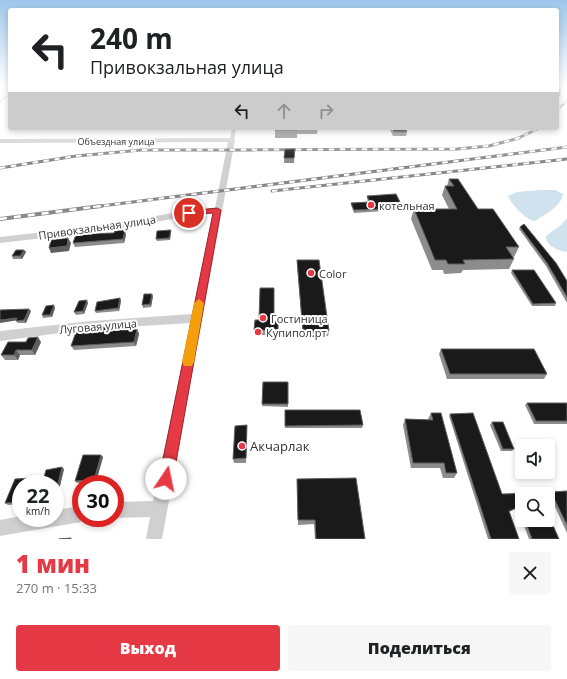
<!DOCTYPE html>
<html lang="ru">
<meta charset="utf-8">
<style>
:root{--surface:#fff;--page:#f6f6f6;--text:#202124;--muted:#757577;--accent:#e63946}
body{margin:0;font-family:"Open Sans",sans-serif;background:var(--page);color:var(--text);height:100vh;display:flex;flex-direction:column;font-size:15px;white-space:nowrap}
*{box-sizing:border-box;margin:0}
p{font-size:13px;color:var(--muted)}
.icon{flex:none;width:22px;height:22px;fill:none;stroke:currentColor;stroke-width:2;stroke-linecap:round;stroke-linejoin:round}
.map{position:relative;height:539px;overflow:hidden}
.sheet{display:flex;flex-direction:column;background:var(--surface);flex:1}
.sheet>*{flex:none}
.guide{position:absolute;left:8px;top:8px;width:551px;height:122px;border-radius:4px;box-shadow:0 2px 6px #0003;background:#fff;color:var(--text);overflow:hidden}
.tools{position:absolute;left:515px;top:439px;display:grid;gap:8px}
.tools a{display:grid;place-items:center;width:40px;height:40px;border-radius:4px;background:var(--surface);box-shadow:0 2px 6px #0003;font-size:20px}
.speed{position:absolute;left:12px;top:475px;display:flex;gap:8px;font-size:20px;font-weight:700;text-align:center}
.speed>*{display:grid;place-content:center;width:52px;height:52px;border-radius:50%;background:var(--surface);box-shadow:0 2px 6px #0003;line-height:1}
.speed small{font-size:10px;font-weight:400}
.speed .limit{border:6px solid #d22;background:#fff;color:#111}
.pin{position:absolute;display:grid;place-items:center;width:34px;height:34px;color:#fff;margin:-17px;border:2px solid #fff;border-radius:50%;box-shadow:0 1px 4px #0007}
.me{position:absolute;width:44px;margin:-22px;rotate:11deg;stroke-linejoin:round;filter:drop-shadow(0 0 3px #0008)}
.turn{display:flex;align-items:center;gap:14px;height:84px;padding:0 16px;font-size:18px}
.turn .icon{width:52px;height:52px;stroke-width:2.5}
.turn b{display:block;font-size:28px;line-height:34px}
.lanes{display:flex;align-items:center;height:38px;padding:0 16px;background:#0003;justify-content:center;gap:20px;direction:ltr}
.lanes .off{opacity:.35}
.round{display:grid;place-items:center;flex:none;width:42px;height:42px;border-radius:4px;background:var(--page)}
.head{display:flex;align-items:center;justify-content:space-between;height:68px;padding:0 16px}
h1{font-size:24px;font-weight:800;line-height:30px;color:var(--accent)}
.action{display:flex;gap:8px;margin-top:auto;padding:8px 16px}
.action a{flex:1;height:46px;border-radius:4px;background:var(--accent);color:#fff;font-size:16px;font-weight:800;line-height:46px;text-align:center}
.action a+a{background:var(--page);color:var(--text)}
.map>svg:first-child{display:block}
.water{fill:#cfe2ee}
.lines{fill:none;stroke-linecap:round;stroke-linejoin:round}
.service{fill:#d0d0d0;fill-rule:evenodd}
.minor{fill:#d0d0d0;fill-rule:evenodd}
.rail-far2-casing{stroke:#888;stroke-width:2.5}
.rail-far1-casing{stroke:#888;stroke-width:3}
.rail-casing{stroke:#888;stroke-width:4}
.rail-far2{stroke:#fff;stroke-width:1.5;stroke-dasharray:4.5;stroke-linecap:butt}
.rail-far1{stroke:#fff;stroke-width:2;stroke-dasharray:5.5;stroke-linecap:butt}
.rail{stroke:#fff;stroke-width:2.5;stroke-dasharray:7;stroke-linecap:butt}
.wall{fill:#8c8c8c}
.shaded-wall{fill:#5f5f5f}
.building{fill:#1a1a1a;stroke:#5f5f5f}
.route{fill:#e63946;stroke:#96252e}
.slow{fill:#f59e0b}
.poi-dot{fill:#e63946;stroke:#fff;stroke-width:1.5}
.labels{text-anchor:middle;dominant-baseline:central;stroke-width:4;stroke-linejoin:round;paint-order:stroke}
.far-street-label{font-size:9px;fill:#333;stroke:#fff}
.poi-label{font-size:11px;fill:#333;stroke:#fff;text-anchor:start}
.street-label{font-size:11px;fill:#333;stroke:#fff}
.near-poi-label{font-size:13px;fill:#333;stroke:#fff;text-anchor:start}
</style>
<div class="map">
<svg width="567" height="539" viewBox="0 0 567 539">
<rect width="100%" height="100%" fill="#fff"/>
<!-- water -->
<path class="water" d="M 541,190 L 555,190 L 563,194 C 561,207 545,214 535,221 C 527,221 510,203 508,196 L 517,192 Z
M 567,218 L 567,251 L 566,252 C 557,250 546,246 546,236 L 562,224 Z"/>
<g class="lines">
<!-- service -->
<path class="service" d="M 9,93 L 10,93 L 10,95 L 0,103 L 0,101 Z
M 232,128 L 236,128 L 234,140 L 232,141 L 230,140 Z"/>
<!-- minor -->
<path class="minor" d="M 0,139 L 232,138 L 235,140 L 162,539 L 146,539 L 150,517 L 115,518 L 115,502 L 153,501 L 191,323 L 91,329 L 0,341 L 0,331 L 91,321 L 192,314 L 213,213 L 189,216 L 105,231 L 0,243 L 0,237 L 105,225 L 189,210 L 215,208 L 228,142 L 0,143 Z
M 81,506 L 81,518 L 88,518 L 81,522 L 0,536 L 0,520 L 21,516 L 21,518 L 55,518 L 55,510 Z"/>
<!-- rail-far2 casing -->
<g class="rail-far2-casing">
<path id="rail-far2" d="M 557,110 L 567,101
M 516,139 L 540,128"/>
</g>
<!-- rail-far1 casing -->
<g class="rail-far1-casing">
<path id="rail-far1" d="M 0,168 L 76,156 L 141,150 L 457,149 L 489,146 L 519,138
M 272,191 L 567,159
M 93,207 L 567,147"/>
</g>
<!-- rail casing -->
<g class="rail-casing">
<path id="rail" d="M 0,219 L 101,206"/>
</g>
<!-- rail-far2 -->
<use href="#rail-far2" class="rail-far2"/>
<!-- rail-far1 -->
<use href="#rail-far1" class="rail-far1"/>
<!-- rail -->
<use href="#rail" class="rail"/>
</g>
<!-- wall -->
<path class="wall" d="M 557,85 L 560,96 L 557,101 Z
M 275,128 L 318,128 L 317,134 L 297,134 L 297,138 L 275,138 Z
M 389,128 L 405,128 L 407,132 L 406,136 L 393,136 Z
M 285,149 L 295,149 L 294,163 L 284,163 Z
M 449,179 L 478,209 L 519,247 L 514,257 L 512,257 L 514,259 L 509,269 L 463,270 L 461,273 L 444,274 L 443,270 L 432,270 L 411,219 L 414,209 L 449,209 L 442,195 L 445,186 L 447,186 Z
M 367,196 L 400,202 L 400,204 L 383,205 L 385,209 L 384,211 L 354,213 L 351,205 L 351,203 L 368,202 L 367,198 Z
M 520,227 L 567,281 L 567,303 L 546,266 L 519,229 Z
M 171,230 L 171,232 L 170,240 L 157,241 L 156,239 Z
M 114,233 L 126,235 L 124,243 L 75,247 L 73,243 Z
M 24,250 L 26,252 L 22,259 L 13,259 L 12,256 Z
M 297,260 L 329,331 L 328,336 L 303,337 L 297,265 Z
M 512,270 L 556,303 L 555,306 L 532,306 L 511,273 Z
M 153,296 L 151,307 L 143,308 L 142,305 Z
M 120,298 L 121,301 L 119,311 L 96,313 L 95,311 Z
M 88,303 L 84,314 L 76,315 L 74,312 Z
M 55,308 L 52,317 L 43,318 L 42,315 Z
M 31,311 L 26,323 L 18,323 L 16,321 Z
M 274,321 L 278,321 L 278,335 L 255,335 L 254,330 Z
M 114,327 L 116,330 L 137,329 L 139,334 L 136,346 L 74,350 L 71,346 L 99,331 Z
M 41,342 L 35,355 L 20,355 L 18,360 L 5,360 L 1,355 Z
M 441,349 L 547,374 L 544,379 L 447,379 L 439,354 Z
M 288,382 L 288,407 L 262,406 L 262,404 Z
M 527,403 L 567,403 L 567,424 L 534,424 L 525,405 Z
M 285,410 L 363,425 L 362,428 L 285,428 Z
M 431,413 L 457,473 L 454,478 L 443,478 L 440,468 L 411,468 L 403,425 L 405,419 L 428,420 L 428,419 Z
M 450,414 L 502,494 L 522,494 L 522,520 L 548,520 L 559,539 L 529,539 L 517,508 L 509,512 L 519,539 L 488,539 L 449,416 Z
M 492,422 L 514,449 L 512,451 L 501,451 L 490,425 Z
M 247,430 L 246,463 L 234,463 L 233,459 Z
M 101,455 L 103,457 L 96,482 L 77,483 L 75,481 Z
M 64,469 L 59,490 L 55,491 L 55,484 Z
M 32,478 L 34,480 L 33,484 L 21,484 L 21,504 L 8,505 L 5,503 L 15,479 Z
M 297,479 L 365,539 L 315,539 L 314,524 L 298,525 Z
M 567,491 L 567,533 L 549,494 L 551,492 Z"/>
<!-- shaded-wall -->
<path class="shaded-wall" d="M 125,230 L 126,235 L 124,243 L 123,239 Z
M 171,230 L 171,232 L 170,240 L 169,238 Z
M 68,238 L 71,243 L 69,251 L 51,253 L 49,248 Z
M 24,250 L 26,252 L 22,259 L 20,256 Z
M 152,294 L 153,296 L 151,307 L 150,304 Z
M 120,298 L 121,301 L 119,311 L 118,308 Z
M 87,300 L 88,303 L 84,314 L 83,311 Z
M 54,305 L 55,308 L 52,317 L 50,315 Z
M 29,309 L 31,311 L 26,323 L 24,320 Z
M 17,318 L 19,320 L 0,323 L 0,320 Z
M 137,329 L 139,334 L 136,346 L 134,342 Z
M 38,337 L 41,342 L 35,355 L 32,350 Z
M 16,350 L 20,355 L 18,360 L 14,355 Z
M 101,455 L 103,457 L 96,482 L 94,480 Z
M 62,467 L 64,469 L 59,490 L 57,488 Z
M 32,478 L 34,480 L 33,484 L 30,484 Z"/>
<!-- building -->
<path class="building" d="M 557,85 L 558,85 L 560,87 L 560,96 L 557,95 Z
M 275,128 L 297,128 L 297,130 L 275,130 Z
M 392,128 L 405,128 L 407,132 L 394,132 Z
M 285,149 L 295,149 L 294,158 L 284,158 Z
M 449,179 L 458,179 L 478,209 L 493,209 L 519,247 L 506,247 L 514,259 L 463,260 L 465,264 L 448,264 L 446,260 L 435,260 L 414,209 L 457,209 L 445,186 L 454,186 Z
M 396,194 L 400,202 L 382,203 L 385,209 L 354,210 L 351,203 L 370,202 L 367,196 Z
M 524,224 L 556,263 L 567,281 L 567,297 L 547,263 L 520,227 Z
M 125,230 L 123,239 L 73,243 L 76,234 L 114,233 L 115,231 Z
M 171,230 L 169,238 L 156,239 L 157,231 Z
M 68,238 L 67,246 L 49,248 L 51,240 Z
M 16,250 L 24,250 L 20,256 L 12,256 Z
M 297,260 L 319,260 L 329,331 L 303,332 Z
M 512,270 L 534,270 L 556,303 L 533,304 Z
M 260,288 L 274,288 L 274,321 L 278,321 L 278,330 L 254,330 L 255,320 L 259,320 Z
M 144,294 L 152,294 L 150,304 L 142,305 Z
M 120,298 L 118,308 L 95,311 L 97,302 Z
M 87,300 L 83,311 L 74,312 L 79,301 Z
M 54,305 L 50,315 L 42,315 L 46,306 Z
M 29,309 L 24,320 L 16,321 L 17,318 L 0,320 L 0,310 Z
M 100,327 L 114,327 L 113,330 L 137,329 L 134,342 L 71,346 L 76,332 L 99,331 Z
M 38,337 L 32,350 L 16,350 L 14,355 L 1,355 L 8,342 L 26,342 L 28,338 Z
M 441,349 L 534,349 L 547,374 L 450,374 Z
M 263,382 L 288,382 L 288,404 L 262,404 Z
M 527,403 L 567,403 L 567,421 L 536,421 Z
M 285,410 L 360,410 L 363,425 L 285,426 Z
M 431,413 L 441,413 L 457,473 L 446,473 L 444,463 L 413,463 L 405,419 L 433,420 Z
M 473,413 L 502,494 L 539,493 L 539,494 L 522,494 L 522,513 L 519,507 L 509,511 L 519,539 L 491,539 L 450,414 Z
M 492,422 L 503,422 L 514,449 L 503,449 Z
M 247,425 L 246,458 L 233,459 L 235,426 Z
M 83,455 L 101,455 L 94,480 L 75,481 Z
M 62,467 L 57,488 L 55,489 L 55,484 L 42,484 L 46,470 Z
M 32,478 L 30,484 L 21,484 L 21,502 L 5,503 L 15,479 Z
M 356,478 L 365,539 L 316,539 L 315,520 L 298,520 L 297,479 Z
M 567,491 L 567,525 L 551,492 Z
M 548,514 L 559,539 L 532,539 L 525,520 L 548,520 Z
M 71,538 L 71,539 L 59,539 Z"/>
<!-- sky -->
<linearGradient id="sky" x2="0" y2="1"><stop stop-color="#9ec6ea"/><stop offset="0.53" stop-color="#fff"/><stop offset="1" stop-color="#fff" stop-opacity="0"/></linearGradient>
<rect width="567" height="161" fill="url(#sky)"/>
<!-- route -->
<path class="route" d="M 217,208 L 221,210 L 173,479 L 171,484 L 166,486 L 161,484 L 159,479 L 213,213 L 189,215 L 185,213 L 189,211 Z"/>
<!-- slow -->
<path class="slow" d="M 199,299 L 204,303 L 194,362 L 192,366 L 184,366 L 182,362 L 194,303 Z"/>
<!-- markers -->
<g class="poi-dot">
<circle cx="371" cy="205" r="4"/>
<circle cx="311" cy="273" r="4"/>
<circle cx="263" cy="318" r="4"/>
<circle cx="258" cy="332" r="4"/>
<circle cx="242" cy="446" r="4"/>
</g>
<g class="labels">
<!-- far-street labels -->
<g class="far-street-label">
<text x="116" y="141">Объездная улица</text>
</g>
<!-- poi labels -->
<g class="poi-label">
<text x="379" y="205">котельная</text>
<text x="319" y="273">Color</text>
<text x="271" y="318">Гостиница</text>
<text x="266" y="332">Купипол.рт</text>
</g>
<!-- street labels -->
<g class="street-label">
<text transform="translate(97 227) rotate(-8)">Привокзальная улица</text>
<text transform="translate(98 326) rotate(-5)">Луговая улица</text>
</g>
<!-- near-poi labels -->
<g class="near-poi-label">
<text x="250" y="446">Акчарлак</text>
</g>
</g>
</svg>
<div class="tools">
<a><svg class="icon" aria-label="sound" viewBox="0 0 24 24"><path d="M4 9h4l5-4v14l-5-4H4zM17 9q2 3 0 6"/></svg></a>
<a><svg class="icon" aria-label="search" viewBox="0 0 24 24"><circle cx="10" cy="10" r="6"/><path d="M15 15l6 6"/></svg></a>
</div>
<div class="speed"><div>22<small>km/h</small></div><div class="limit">30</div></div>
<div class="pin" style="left:189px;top:213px;background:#d93025"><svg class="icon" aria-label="arrive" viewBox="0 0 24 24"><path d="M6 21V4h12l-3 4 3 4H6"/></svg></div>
<svg class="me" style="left:166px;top:479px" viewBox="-20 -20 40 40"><circle r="19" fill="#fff"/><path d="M0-13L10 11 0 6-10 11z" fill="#e63946"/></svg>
<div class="guide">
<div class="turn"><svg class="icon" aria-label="left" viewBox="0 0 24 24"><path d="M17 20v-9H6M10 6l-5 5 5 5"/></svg><div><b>240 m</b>Привокзальная улица</div></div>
<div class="lanes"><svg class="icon" aria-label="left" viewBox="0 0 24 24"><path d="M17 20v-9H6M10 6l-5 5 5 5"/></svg><svg class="icon off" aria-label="ahead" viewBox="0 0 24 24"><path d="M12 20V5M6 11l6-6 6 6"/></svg><svg class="icon off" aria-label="right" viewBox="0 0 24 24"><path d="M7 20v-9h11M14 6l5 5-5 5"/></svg></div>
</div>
</div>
<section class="sheet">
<div class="head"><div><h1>1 мин</h1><p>270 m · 15:33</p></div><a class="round"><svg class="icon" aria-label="close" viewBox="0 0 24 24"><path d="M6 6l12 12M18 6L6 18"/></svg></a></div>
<div class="action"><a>Выход</a><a>Поделиться</a></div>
</section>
